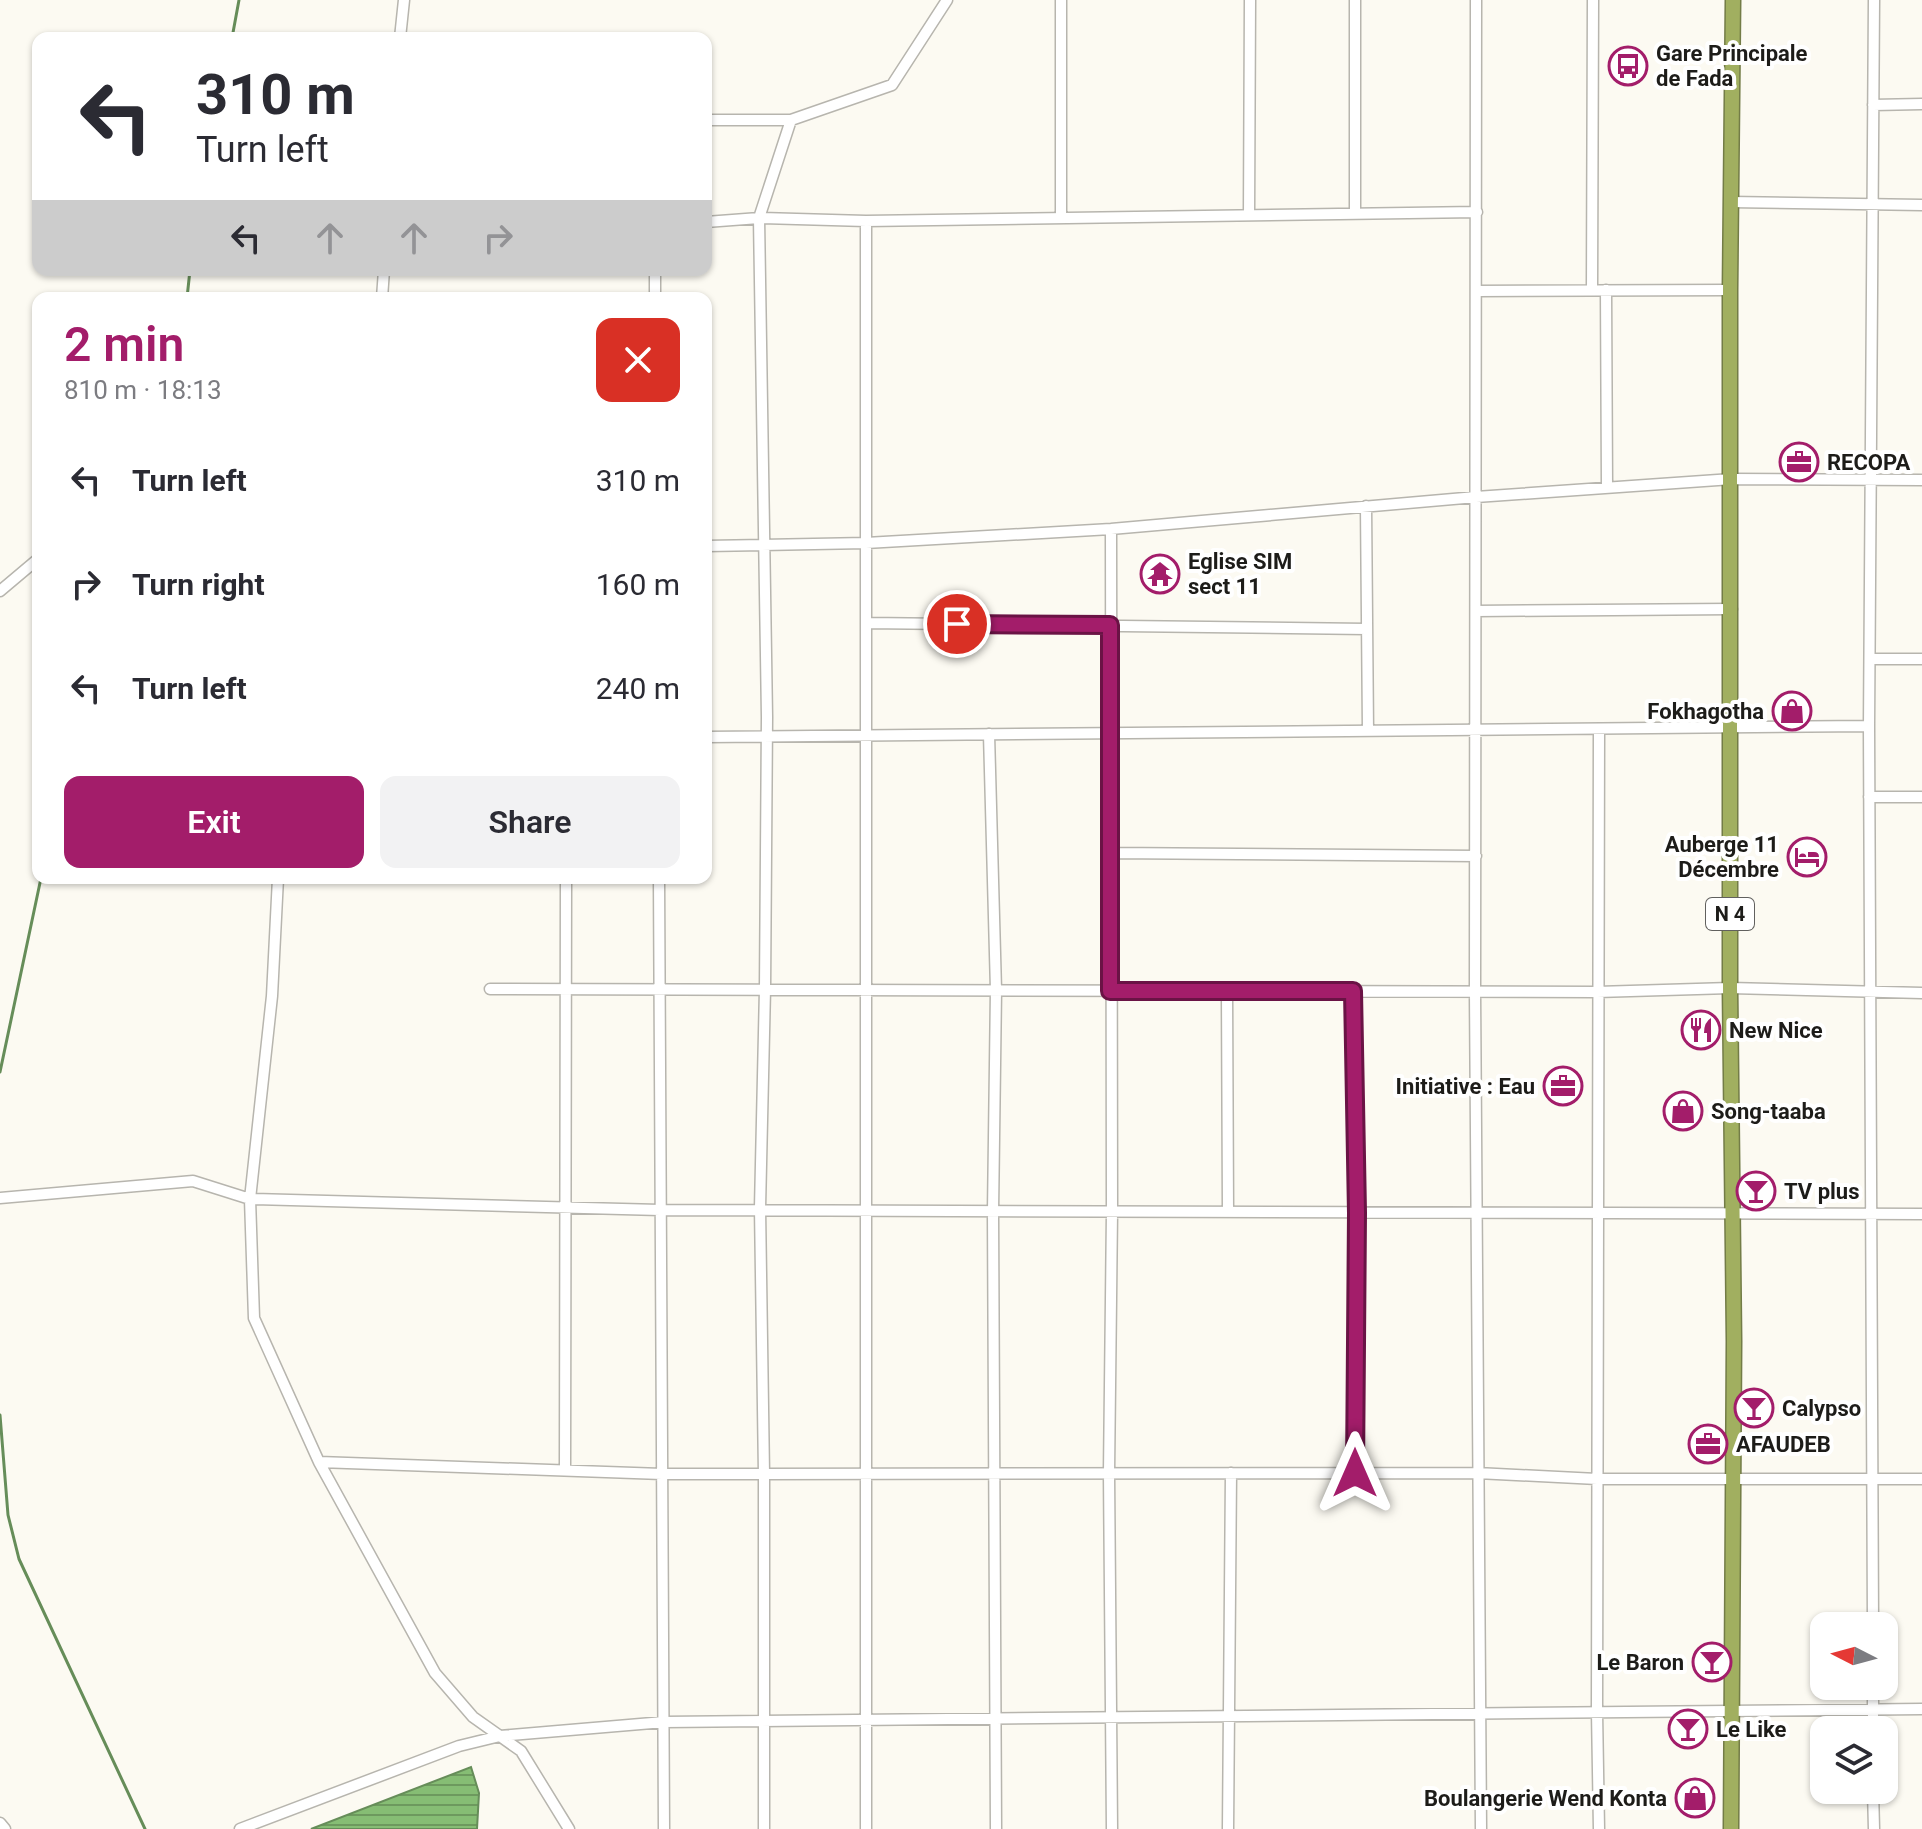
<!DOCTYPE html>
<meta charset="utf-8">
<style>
:root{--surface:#fff;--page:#f2f2f3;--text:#2b2b33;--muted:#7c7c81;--accent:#a31d6a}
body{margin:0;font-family:Roboto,sans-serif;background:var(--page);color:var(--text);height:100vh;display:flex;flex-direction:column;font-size:30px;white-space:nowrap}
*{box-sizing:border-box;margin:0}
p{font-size:26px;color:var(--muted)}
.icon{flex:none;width:44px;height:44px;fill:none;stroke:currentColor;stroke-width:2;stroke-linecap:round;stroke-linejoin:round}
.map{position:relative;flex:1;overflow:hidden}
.side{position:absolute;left:32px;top:292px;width:680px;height:592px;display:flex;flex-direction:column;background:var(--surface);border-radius:16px;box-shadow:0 2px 6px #0004}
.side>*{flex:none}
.top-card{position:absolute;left:32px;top:32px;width:680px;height:244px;border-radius:16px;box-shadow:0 2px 6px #0004;background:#fff;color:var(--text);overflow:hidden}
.needle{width:52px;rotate:276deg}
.controls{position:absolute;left:1810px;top:1612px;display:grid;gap:16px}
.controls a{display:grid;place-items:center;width:88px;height:88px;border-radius:16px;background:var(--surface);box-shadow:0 2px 6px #0004;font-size:40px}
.pin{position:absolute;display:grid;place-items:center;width:68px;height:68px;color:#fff;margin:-34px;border:4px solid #fff;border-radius:50%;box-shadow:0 2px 8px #0007}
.me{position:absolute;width:88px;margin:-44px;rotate:0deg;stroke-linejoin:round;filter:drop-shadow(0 0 6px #0008)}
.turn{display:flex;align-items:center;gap:28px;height:168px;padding:0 32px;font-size:36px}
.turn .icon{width:104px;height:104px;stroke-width:2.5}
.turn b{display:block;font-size:56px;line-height:68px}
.lanes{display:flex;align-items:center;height:76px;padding:0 32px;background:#0003;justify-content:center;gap:40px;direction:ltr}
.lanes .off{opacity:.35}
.round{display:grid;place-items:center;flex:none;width:84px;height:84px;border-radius:16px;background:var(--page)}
.headline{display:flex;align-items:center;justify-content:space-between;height:136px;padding:0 32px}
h1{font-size:48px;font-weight:600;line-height:60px;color:var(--accent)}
.button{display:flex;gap:16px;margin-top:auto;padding:16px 32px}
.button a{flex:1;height:92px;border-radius:16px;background:var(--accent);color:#fff;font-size:32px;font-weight:600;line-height:92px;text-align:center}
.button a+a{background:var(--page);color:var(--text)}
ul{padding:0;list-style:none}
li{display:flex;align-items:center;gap:24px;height:104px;padding:0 32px}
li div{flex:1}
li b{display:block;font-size:30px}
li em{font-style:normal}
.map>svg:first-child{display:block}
.water{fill:url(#water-rules);stroke:#668d59;stroke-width:2}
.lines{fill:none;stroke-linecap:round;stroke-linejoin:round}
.stream{stroke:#668d59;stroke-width:3}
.minor-casing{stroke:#b7b5ae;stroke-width:13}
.highway-casing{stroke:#737c47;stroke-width:17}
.minor{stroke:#fff;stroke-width:10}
.highway{stroke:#a1af60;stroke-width:14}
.route-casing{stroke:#6a1345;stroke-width:20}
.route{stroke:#a31d6a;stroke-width:14}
.labels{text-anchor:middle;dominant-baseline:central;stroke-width:8;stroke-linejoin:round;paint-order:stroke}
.shield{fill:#fff;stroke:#61605e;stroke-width:2}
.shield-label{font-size:20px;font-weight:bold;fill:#1d1c19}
.poi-label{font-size:22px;font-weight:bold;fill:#1d1c19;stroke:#fff;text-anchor:start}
</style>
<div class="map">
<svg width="1922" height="1829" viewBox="0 0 1922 1829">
<defs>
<pattern id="water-rules" width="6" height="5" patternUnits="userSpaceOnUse" patternTransform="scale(2)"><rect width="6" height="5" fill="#86bd74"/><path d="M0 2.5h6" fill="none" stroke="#6d995e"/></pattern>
</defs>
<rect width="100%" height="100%" fill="#fcfaf2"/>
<!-- water -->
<path class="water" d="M 471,1767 L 479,1793 L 477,1829 L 311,1829 Z"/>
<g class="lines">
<!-- stream -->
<path class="stream" d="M 232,38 L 239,0
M 187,298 L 190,270
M 0,1072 L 41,878
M 0,1415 L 8,1515 L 19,1559 L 145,1829"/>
<!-- minor casing -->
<g class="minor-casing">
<path id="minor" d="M 1476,0 L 1475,992 L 1481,1829
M 400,38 L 404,0
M 1873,105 L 1922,104
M 706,120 L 791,120
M 1730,202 L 1922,205
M 1355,214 L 1355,0
M 1249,215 L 1250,0
M 1061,218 L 1061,0
M 866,221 L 866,1829
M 706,222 L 759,218 L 866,221 L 1477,212
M 655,270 L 655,298
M 1592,290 L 1593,0
M 1606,290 L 1607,487
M 1477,291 L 1730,290
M 382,298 L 384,270
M 1366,506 L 1368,731
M 1111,529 L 1112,1212 L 1109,1473 L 1112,1829
M 706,546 L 866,543 L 1111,529 L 1476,497 L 1732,479 L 1922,480
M 0,591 L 38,559
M 1476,611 L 1732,609
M 866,623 L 1367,629
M 1870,659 L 1922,659
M 1599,729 L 1597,1712 L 1599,1829
M 989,734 L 996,990 L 993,1212 L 996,1829
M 706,737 L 1869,726
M 1869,797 L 1922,797
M 1110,853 L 1476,856
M 278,878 L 272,996 L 250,1199 L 254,1318 L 319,1462 L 435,1673 L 473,1717 L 521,1751 L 569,1829
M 659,878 L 664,1829
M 490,989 L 1597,992 L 1730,988 L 1922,993
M 1227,991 L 1228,1212
M 1353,991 L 1357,1213 L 1355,1473
M 0,1198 L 193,1181 L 250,1199 L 660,1210 L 1922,1214
M 319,1462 L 662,1474 L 1477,1473 L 1597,1479 L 1922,1479
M 565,1470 L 566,878
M 1873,1626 L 1869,726 L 1874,0
M 1873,1686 L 1873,1730
M 1873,1790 L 1874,1829
M 0,1823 L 5,1829
M 240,1829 L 459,1746 L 500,1736 L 664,1722 L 1922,1709
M 764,1829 L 764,1474 L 760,1208 L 765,989 L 767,717 L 759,218 L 791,120 L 892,85 L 947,0
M 1228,1829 L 1231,1473"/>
</g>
<!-- highway casing -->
<g class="highway-casing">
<path id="highway" d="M 1731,1829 L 1734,1341 L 1730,988 L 1730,290 L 1733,0"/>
</g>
<!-- minor -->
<use href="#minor" class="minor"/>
<!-- highway -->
<use href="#highway" class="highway"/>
</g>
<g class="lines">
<!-- route casing -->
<g class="route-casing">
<path id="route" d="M 957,624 L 1110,625 L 1110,991 L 1353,991 L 1357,1213 L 1355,1473"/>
</g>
<!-- route -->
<use href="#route" class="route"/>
</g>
<!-- icons -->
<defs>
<g id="bus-ring" transform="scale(2)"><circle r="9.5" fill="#fff" stroke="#a31d6a" stroke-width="1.5"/><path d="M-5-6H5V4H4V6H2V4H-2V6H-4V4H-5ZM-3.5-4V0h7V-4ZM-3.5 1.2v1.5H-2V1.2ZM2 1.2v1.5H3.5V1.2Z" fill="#a31d6a"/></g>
<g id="office-ring" transform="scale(2)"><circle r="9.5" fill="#fff" stroke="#a31d6a" stroke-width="1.5"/><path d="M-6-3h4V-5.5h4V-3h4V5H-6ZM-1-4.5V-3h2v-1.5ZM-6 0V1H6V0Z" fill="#a31d6a"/></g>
<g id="temple-ring" transform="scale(2)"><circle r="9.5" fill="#fff" stroke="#a31d6a" stroke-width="1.5"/><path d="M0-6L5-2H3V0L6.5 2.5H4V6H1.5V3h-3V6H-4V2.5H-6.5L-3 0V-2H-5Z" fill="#a31d6a"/></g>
<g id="shop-ring" transform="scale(2)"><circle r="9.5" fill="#fff" stroke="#a31d6a" stroke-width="1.5"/><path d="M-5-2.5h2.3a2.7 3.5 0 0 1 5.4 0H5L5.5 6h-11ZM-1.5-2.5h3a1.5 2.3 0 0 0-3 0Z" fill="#a31d6a"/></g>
<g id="hotel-ring" transform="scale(2)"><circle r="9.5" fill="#fff" stroke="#a31d6a" stroke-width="1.5"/><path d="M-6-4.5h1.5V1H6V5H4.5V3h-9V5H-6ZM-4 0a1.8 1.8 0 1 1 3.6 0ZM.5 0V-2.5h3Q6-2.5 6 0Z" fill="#a31d6a"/></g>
<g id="restaurant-ring" transform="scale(2)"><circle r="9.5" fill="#fff" stroke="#a31d6a" stroke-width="1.5"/><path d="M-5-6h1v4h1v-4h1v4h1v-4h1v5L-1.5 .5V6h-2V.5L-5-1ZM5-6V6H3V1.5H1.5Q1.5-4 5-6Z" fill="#a31d6a"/></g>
<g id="bar-ring" transform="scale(2)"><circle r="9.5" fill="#fff" stroke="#a31d6a" stroke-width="1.5"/><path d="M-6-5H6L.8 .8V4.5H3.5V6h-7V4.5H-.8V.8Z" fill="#a31d6a"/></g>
</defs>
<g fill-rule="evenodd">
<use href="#bus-ring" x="1628" y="66"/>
<use href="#office-ring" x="1799" y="462"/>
<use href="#temple-ring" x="1160" y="574"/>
<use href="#shop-ring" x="1792" y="711"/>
<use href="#hotel-ring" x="1807" y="857"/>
<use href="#restaurant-ring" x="1701" y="1030"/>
<use href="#office-ring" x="1563" y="1086"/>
<use href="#shop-ring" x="1683" y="1111"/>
<use href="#bar-ring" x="1756" y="1191"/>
<use href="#bar-ring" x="1754" y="1408"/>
<use href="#office-ring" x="1708" y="1444"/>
<use href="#bar-ring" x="1712" y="1662"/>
<use href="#bar-ring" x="1688" y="1729"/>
<use href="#shop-ring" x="1695" y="1798"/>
</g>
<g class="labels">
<!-- shield labels -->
<rect class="shield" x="1706" y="898" width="48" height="32" rx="6"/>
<g class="shield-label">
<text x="1730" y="914">N 4</text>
</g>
<!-- poi labels -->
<g class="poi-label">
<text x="1656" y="53">Gare Principale<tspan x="1656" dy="25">de Fada</tspan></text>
<text x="1827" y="462">RECOPA</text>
<text x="1188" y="561">Eglise SIM<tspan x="1188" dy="25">sect 11</tspan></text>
<text x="1764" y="711" text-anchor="end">Fokhagotha</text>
<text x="1779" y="844" text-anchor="end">Auberge 11<tspan x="1779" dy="25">Décembre</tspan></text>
<text x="1729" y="1030">New Nice</text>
<text x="1535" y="1086" text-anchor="end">Initiative : Eau</text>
<text x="1711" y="1111">Song-taaba</text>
<text x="1784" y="1191">TV plus</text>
<text x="1782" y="1408">Calypso</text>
<text x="1736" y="1444">AFAUDEB</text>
<text x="1684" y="1662" text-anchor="end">Le Baron</text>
<text x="1716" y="1729">Le Like</text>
<text x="1667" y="1798" text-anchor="end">Boulangerie Wend Konta</text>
</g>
</g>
</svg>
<div class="controls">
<a><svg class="needle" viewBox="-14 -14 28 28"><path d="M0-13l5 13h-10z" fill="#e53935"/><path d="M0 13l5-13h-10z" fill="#7c7c81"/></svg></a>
<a><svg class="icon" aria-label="layers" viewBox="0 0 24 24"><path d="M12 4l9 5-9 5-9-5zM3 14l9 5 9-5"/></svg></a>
</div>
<div class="pin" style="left:957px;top:624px;background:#d93025"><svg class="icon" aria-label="arrive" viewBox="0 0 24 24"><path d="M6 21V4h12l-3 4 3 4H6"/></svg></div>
<svg class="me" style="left:1355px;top:1473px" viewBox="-20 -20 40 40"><path d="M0-17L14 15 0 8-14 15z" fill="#a31d6a" stroke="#fff" stroke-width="4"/></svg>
<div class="top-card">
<div class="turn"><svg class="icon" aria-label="left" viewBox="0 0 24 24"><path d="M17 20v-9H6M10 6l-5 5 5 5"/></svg><div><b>310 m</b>Turn left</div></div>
<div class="lanes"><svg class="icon" aria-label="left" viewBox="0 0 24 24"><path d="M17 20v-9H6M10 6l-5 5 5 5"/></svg><svg class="icon off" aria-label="ahead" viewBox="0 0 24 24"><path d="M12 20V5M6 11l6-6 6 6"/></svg><svg class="icon off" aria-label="ahead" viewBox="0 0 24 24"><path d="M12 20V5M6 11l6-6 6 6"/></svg><svg class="icon off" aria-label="right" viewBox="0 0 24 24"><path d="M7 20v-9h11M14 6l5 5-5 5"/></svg></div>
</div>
<section class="side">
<div class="headline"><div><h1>2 min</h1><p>810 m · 18:13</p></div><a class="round" style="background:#d93025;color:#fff"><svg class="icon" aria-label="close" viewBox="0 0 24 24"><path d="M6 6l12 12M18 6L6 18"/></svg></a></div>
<ul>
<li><svg class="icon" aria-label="left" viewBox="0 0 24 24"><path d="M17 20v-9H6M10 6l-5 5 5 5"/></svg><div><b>Turn left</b></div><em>310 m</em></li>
<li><svg class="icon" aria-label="right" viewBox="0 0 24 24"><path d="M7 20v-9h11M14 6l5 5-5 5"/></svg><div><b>Turn right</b></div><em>160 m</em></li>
<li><svg class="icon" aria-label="left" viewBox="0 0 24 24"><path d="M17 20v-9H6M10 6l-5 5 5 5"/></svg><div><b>Turn left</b></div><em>240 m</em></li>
</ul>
<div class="button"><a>Exit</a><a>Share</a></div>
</section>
</div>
